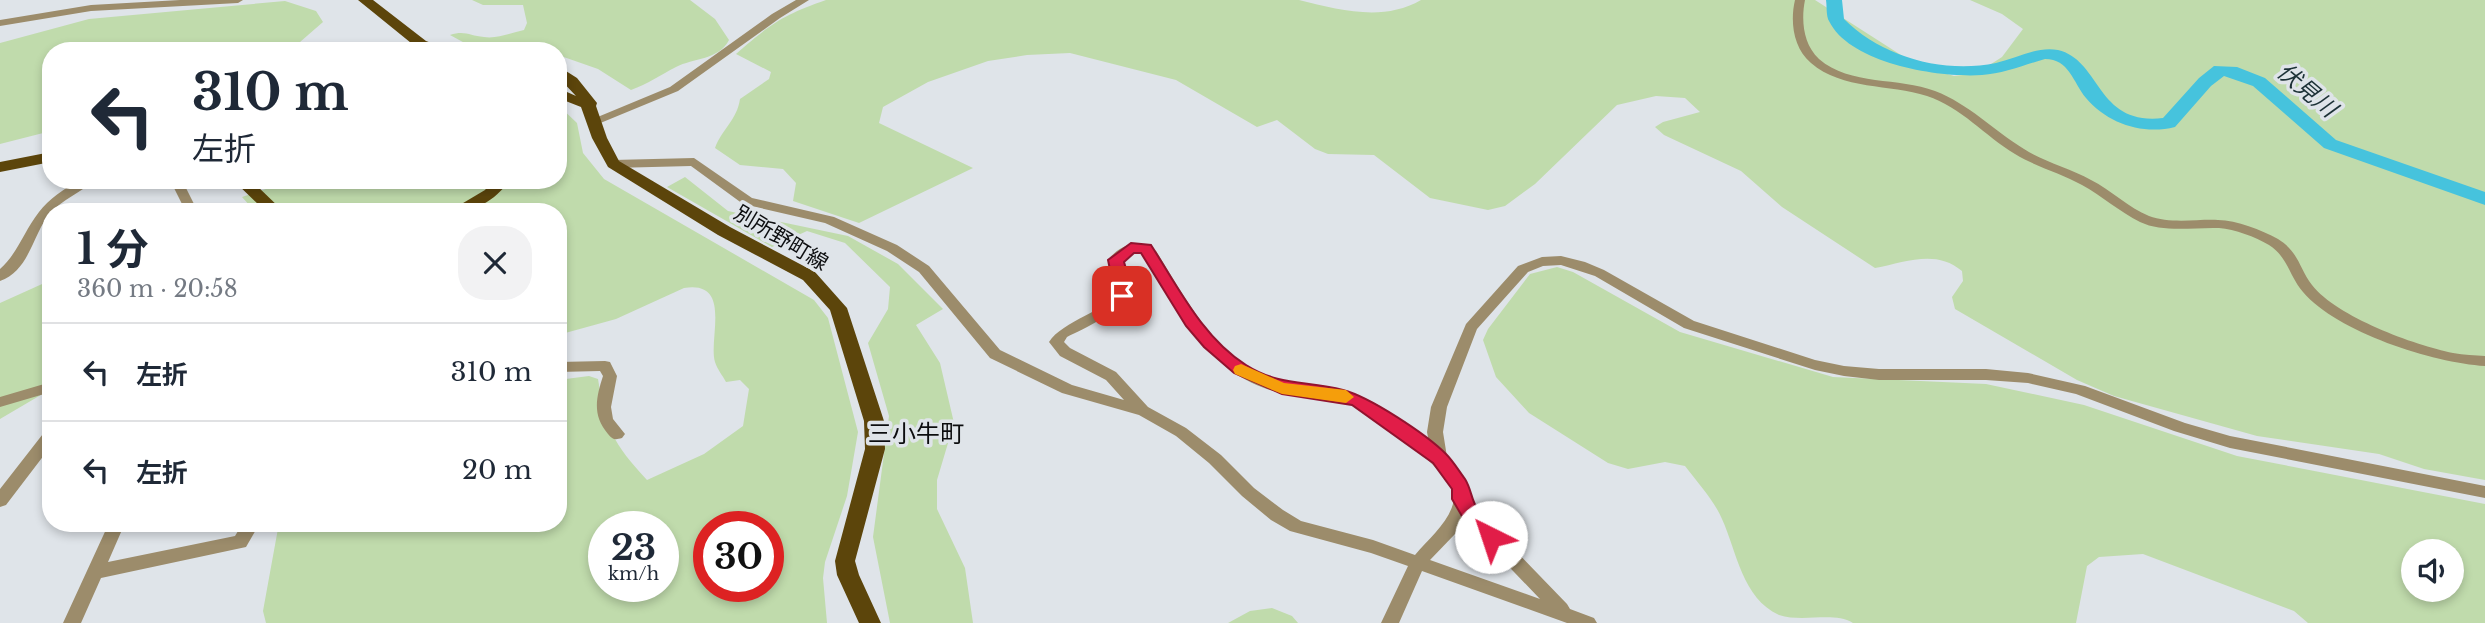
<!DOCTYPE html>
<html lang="ja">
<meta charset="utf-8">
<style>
:root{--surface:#fff;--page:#f2f2f3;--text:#1f2937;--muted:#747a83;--line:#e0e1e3}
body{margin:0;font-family:"Libre Baskerville","Noto Sans JP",serif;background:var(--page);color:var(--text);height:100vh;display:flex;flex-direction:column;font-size:26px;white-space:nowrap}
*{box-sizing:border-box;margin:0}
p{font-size:23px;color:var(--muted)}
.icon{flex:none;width:38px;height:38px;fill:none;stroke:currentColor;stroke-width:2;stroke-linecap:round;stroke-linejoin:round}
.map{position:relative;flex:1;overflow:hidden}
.details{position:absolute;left:42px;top:203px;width:525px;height:329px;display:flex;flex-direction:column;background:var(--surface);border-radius:28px;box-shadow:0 4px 10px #0003}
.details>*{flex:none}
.top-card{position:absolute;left:42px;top:42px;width:525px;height:147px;border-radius:28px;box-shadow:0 4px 10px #0003;background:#fff;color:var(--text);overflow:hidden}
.buttons{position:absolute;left:2401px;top:539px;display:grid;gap:14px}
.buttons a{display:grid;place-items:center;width:63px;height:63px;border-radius:50%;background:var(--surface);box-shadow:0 4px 10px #0003;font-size:35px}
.speed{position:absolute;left:588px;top:511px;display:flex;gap:14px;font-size:35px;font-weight:700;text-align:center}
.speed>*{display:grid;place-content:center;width:91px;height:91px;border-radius:50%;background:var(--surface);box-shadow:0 4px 10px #0003;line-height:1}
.speed small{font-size:18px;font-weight:400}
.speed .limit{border:10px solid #d22;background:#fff;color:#111}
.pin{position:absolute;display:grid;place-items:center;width:60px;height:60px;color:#fff;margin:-30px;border-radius:14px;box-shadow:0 4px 10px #0006}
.me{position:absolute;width:77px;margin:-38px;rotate:319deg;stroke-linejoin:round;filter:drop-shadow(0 0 5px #0008)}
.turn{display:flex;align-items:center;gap:24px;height:147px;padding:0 35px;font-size:32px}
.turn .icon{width:91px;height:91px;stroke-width:2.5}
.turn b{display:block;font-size:49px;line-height:60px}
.round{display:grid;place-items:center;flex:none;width:74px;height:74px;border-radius:28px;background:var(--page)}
.summary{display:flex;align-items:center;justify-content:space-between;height:119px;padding:0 35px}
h1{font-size:42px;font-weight:700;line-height:52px}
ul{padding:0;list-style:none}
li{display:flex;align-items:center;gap:21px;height:98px;padding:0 35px;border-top:2px solid var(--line)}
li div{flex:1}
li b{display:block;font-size:26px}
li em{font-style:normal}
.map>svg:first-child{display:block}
.green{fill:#c0dbac;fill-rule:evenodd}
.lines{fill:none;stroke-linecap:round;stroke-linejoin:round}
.river{fill:#46c3dd;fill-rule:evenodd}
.minor{fill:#9c8c6b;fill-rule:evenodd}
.major{fill:#5c450b;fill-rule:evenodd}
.route{fill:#e11d48;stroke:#92132f;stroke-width:2}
.slow{fill:#f59e0b}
.labels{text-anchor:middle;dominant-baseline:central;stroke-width:7;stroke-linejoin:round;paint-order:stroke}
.street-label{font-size:21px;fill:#0c0d0f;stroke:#dfe4e9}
.water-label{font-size:23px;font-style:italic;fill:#1c3136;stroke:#dfe4e9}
.quarter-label{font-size:24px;fill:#0c0d0f;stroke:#dfe4e9}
</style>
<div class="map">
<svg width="2485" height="623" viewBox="0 0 2485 623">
<rect width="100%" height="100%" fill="#dfe4e9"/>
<!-- green -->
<path class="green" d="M 472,0 L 690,0 L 715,19 L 729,40 C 719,60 693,58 676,67 C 660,75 648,84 631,90 L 598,69 L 558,55 L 558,51 L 472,47 L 450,35 C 465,30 470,36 484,37 C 497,39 511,33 524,30 L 527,23 L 523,5 L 483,5 Z
M 826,0 L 1299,0 C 1340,10 1383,22 1421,0 L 1815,0 L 1915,64 L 1954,76 L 1977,73 L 2002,57 L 2023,29 L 2002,14 L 1970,0 L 2485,0 L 2485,480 L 2424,469 L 2379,454 L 2257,436 L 2114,396 L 2077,380 L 1955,309 L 1952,297 L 1963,281 L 1962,271 C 1936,249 1906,262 1875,268 L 1782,207 L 1741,171 L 1664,135 L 1655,127 L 1663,122 L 1700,112 L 1685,98 L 1656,96 L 1617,105 L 1535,184 L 1505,206 L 1488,210 L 1430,198 L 1374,155 L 1328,154 L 1315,149 L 1277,120 L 1257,127 L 1176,80 L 1070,53 L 1027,55 L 988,61 L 928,82 L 883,107 L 879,123 L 973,168 L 859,223 L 793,201 L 796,183 L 783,169 L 740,165 L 715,148 C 722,129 737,120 740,99 L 769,79 L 771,72 L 736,54 C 770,24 783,15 826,0 Z
M 285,1 L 316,11 L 323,22 L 300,42 L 306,51 L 51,51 L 51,131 L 0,144 L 0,43 L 89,19 Z
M 558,105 L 577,123 L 583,153 L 604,179 L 814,300 L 828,318 L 858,432 L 847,496 L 825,562 L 823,578 L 827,623 L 266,623 L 263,611 L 279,523 L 558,523 L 558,380 L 589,376 L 598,379 C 606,429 613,443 647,480 L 704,454 L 743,426 L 749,389 L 740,380 L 726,382 C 723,376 717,369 715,362 C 708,339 733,280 684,288 L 616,319 L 558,335 L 558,212 L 292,212 L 291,209 L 278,205 L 251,207 L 242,197 L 292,180 L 403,180 L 404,186 L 417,188 L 448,180 L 558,180 ZM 604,527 L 663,527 L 663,586 L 604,586 ZM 709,527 L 768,527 L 768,586 L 709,586 Z
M 685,177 L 728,211 L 848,236 L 898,264 L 943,309 L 916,325 L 940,363 L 954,423 L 937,480 L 937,509 L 965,568 L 973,623 L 890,623 L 873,537 L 889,416 L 868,343 L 888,309 L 890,287 L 845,243 L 807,231 L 772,247 L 667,187 Z
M 1557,267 L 1573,272 L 1680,332 L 1833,377 L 1986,384 L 2084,405 L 2237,456 L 2485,504 L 2485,623 L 2308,623 L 2294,611 L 2143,554 L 2099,557 L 2087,566 L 2076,623 L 1853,623 C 1833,611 1804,623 1779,615 C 1742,598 1737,552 1722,519 C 1714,500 1697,482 1685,466 L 1665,462 L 1628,469 L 1608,463 L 1529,413 L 1496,377 L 1483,340 L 1488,329 L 1530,274 ZM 2413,551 L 2452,551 L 2452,590 L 2413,590 Z
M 51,280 L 51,389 L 0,419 L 0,303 Z
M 1272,608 L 1292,616 L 1298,623 L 1228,623 L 1250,611 Z"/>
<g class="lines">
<!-- river -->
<path class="river" d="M 1826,0 L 1842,0 L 1844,19 C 1882,57 1943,74 1996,63 C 2017,58 2037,46 2058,50 C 2101,60 2096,126 2163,118 L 2199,78 L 2214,66 L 2237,67 L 2265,78 L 2336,140 L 2485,192 L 2485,205 L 2324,148 L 2253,86 L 2224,76 L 2211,86 L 2175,127 C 2143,135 2108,124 2086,98 C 2073,82 2069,59 2045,59 C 2024,65 2003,74 1982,75 C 1940,78 1850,64 1829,21 C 1826,16 1827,6 1826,0 Z"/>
<!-- minor -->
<path class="minor" d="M 180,0 L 243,0 L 238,3 L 91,11 L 0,26 L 0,20 L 91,5 Z
M 796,0 L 809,0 L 780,18 L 678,91 L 598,124 L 590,124 L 588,121 L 670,87 L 772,14 Z
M 1795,0 L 1805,0 C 1801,20 1803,44 1819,59 C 1850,86 1899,77 1935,91 C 1969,104 1993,130 2024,149 C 2044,162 2070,168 2091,180 C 2111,190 2129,208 2149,216 C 2170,224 2197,219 2218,220 C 2237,220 2261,230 2278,239 C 2299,252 2299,268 2312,285 C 2337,317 2414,345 2453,353 C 2464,355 2475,355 2485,356 L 2485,366 C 2433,363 2337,332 2303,292 C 2289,276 2288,257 2269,245 C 2255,237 2235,229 2219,228 C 2195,227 2163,233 2140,222 C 2120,212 2102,196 2082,185 C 2061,173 2036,167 2015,154 C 1985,136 1961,107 1927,96 C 1890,84 1842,90 1811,63 C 1793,48 1790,21 1795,0 Z
M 694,158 L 752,198 L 834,217 L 897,245 L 929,266 L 1000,350 L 1072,385 L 1124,400 L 1106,380 L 1060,356 L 1049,342 C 1062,321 1109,310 1115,293 C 1119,283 1111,269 1108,260 C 1120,244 1139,238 1156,251 C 1185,297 1212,351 1263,376 C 1287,387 1312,385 1337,389 C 1374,396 1401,421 1429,443 L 1427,432 L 1431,407 L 1466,324 L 1518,266 L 1542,257 L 1561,256 L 1585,262 L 1604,270 L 1694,321 L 1815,360 L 1844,366 L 1879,369 L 1986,369 L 2028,373 L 2085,386 L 2185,423 L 2230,436 L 2485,486 L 2485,498 L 2230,448 L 2174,431 L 2076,394 L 2028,383 L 1986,380 L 1879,380 L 1844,376 L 1815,370 L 1684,328 L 1595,276 L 1561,265 L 1543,266 L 1528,272 L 1477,329 L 1447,407 L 1443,432 L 1447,457 L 1467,484 L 1470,498 L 1479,513 L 1567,604 L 1570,609 L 1594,618 L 1597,623 L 1567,623 L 1422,571 L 1399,623 L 1381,623 L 1408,566 L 1371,553 L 1290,531 L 1271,520 L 1242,496 L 1209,463 L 1176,436 L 1139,415 L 1062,393 L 990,358 L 919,272 L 887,251 L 825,223 L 743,204 L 691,166 L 613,168 L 607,164 L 613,160 ZM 1139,252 L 1146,257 C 1170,298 1194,343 1233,372 C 1253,386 1278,394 1302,397 C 1317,398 1331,398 1345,402 C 1368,409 1458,474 1454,499 C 1451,521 1429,538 1415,555 L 1373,540 L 1301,521 L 1283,510 L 1254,488 L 1221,455 L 1186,428 L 1148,407 L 1116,372 L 1070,348 L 1064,342 L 1067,337 C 1083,329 1125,310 1129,293 C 1132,283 1125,271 1122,261 L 1132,253 ZM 1463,515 L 1467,523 L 1540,599 L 1430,560 L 1455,534 Z
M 79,180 L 94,180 C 82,192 62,200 51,212 C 33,232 30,271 0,281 L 0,269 C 18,253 24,231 39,212 C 49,199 64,189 79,180 Z
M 170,180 L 182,180 L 195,206 L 192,212 L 179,212 L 183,206 Z
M 605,361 L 610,362 L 617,376 L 611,407 L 613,419 L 625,434 L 622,438 C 615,440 613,440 608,434 C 592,415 596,398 603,376 L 600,371 L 558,372 L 558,362 Z
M 51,382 L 51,392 L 0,407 L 0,397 Z
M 51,428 L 51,446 L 6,505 L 0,507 L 0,489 L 46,430 Z
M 109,523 L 125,523 L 108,562 L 235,536 L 243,523 L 260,523 L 246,547 L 101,578 L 81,623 L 63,623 Z"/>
<!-- major -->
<path class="major" d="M 358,0 L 373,0 L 426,41 L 453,51 L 430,51 L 416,47 Z
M 558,66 L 577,78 L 597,103 L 596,106 L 607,138 L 619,161 L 730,227 L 815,272 L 847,308 L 884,421 L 885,449 L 855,561 L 859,575 L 881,623 L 859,623 L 837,575 L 835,561 L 865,449 L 864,421 L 830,310 L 803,280 L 718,235 L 608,167 L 592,138 L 581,107 L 558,98 L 558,88 L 576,96 L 558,77 Z
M 51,152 L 51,162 L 0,172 L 0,162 Z
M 233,180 L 251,180 L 284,212 L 266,212 Z
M 493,180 L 510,180 C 494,202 474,212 448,212 L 485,190 Z"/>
</g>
<!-- route -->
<path class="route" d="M 1131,243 L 1151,245 C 1178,287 1203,338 1246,365 C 1281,387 1307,380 1343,390 C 1370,397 1426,434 1446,454 C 1453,461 1459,471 1465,479 C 1472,490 1471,502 1480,513 C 1486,521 1496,527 1501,537 L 1498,542 L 1491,544 L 1485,542 L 1466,523 L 1452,499 L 1452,489 L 1433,463 L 1352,405 L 1282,394 L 1234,373 L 1204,347 L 1186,326 L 1141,253 L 1134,253 L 1124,262 L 1131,285 L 1129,296 L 1122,301 L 1116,299 L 1108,260 Z"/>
<!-- slow -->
<path class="slow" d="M 1241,364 L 1284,383 L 1346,390 L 1354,397 L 1346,403 L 1282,394 L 1235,374 L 1233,370 L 1235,366 Z"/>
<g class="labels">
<!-- street labels -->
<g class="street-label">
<text transform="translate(781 238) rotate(31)">別所野町線</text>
</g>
<!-- water labels -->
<g class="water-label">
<text transform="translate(2307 90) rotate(40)">伏見川</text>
</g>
<!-- quarter labels -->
<g class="quarter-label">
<text x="916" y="433">三小牛町</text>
</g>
</g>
</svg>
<div class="buttons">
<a><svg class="icon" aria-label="sound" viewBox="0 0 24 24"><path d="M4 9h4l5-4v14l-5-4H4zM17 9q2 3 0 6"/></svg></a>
</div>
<div class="speed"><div>23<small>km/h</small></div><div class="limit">30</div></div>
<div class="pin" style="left:1122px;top:296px;background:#d93025"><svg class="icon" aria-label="arrive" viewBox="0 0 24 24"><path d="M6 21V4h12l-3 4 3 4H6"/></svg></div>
<svg class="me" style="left:1491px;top:537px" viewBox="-20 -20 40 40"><circle r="19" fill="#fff"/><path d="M0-13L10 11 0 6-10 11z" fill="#e11d48"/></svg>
<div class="top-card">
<div class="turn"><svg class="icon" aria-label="left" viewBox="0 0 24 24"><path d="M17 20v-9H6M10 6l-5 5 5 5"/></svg><div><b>310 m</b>左折</div></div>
</div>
<section class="details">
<div class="summary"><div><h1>1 分</h1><p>360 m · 20:58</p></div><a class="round"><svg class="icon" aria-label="close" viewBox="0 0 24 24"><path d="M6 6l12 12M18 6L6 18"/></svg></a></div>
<ul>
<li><svg class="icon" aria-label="left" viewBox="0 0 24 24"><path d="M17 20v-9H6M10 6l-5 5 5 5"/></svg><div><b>左折</b></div><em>310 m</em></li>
<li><svg class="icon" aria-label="left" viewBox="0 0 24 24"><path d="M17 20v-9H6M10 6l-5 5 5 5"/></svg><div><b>左折</b></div><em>20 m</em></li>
</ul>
</section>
</div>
